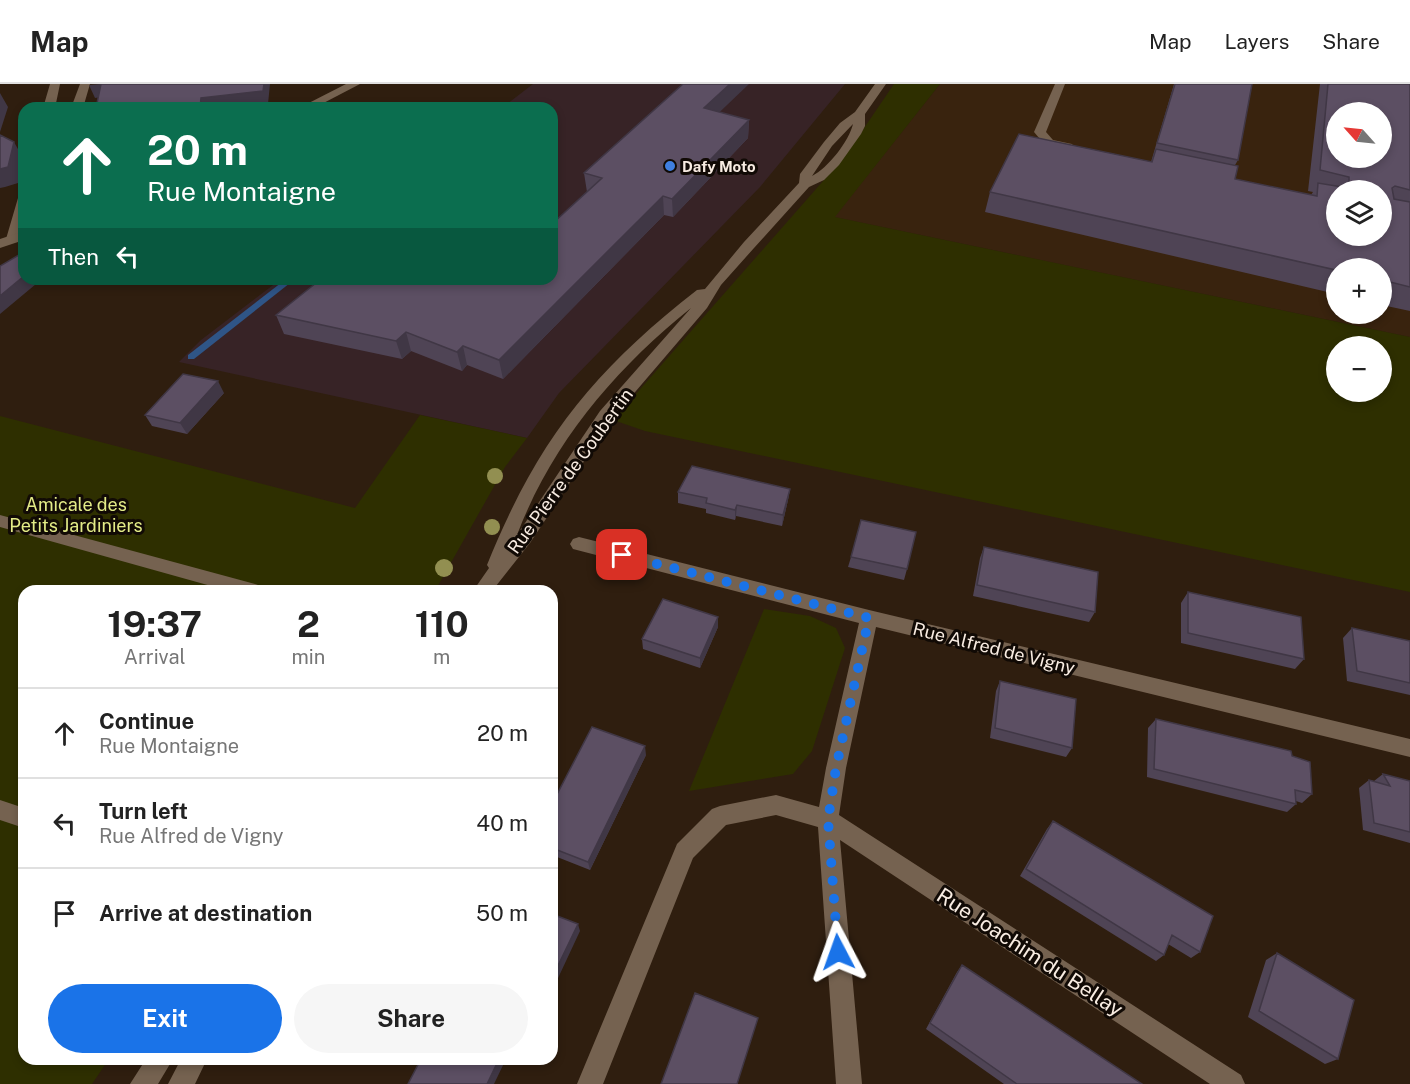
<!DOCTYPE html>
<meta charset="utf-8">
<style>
:root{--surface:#fff;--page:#f6f6f6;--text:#222;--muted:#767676;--line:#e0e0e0;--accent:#1a73e8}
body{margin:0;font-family:"Public Sans",sans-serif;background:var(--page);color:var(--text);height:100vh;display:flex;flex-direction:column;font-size:22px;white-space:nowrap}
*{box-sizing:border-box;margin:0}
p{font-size:20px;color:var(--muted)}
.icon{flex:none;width:33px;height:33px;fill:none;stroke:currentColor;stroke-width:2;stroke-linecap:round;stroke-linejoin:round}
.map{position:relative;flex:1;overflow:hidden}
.details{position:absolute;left:18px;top:501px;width:540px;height:480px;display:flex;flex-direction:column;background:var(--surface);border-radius:18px;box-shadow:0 3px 9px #0003}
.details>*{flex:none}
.guide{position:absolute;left:18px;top:18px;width:540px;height:183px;border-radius:18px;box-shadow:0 3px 9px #0003;background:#0b6e4f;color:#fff;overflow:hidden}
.needle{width:39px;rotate:297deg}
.tools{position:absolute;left:1326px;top:18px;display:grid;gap:12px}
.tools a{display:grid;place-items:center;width:66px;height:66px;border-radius:50%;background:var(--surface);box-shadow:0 3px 9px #0003;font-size:30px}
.pin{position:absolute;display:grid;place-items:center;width:51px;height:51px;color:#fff;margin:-26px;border-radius:12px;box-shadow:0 3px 9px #0006}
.me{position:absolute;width:66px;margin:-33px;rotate:356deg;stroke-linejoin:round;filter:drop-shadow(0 0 4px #0008)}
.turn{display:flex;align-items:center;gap:21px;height:126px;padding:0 30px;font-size:27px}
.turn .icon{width:78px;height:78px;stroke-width:2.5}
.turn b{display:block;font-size:42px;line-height:51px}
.then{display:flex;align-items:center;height:57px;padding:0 30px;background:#0003;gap:12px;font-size:22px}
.eta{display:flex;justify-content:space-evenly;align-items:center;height:102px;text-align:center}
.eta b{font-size:36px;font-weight:700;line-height:42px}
.action{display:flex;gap:12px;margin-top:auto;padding:12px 30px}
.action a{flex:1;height:69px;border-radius:36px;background:var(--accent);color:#fff;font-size:24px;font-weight:700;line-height:69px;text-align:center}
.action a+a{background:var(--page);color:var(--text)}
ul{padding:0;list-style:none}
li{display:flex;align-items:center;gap:18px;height:90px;padding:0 30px;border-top:2px solid var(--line)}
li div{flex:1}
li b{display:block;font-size:22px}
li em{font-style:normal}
header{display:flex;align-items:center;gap:36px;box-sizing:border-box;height:84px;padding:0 30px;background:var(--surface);border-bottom:2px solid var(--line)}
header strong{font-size:28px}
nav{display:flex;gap:33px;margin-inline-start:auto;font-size:21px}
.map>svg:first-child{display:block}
.commercial{fill:#372326}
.built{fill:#39230e;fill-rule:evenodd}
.green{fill:#2e2f00;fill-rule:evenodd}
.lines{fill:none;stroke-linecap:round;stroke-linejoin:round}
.stream{fill:#2f5587;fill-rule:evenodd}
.lane{fill:#756250;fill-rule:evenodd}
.street{fill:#756250;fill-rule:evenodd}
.secondary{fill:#756250;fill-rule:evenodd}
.tree{fill:#928f51}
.wall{fill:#4f4455}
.shaded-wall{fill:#403745}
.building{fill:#5c4f63;stroke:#403745;stroke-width:1.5;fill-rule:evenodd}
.route{stroke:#1a73e8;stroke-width:10;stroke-dasharray:0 18}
.shop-dot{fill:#3f7fe0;stroke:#110a05;stroke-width:2}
.labels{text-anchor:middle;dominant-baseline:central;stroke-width:6;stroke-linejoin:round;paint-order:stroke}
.far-poi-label{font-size:15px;font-weight:bold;fill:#f8ece2;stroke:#110a05;text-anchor:start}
.street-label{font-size:18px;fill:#f8ece2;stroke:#110a05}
.park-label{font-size:18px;fill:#e3eb87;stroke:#110a05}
.near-street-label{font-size:21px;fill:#f8ece2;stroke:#110a05}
</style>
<header>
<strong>Map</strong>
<nav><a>Map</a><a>Layers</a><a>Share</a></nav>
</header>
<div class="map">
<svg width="1410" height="1000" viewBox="0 0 1410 1000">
<rect width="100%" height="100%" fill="#2f1e0f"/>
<!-- commercial -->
<path class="commercial" d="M 533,0 L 845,0 L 760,103 L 559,309 L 527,354 L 179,278 L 201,256 L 281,195 L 552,195 L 552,24 L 502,24 Z"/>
<!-- built -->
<path class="built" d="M 940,0 L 1410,0 L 1410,253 L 834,133 ZM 1336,28 L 1382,28 L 1382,74 L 1336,74 ZM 1336,106 L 1382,106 L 1382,152 L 1336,152 ZM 1336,184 L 1382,184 L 1382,230 L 1336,230 Z"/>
<!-- green -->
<path class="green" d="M 894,0 L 940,0 L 835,133 L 1410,253 L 1410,508 L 645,347 L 613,336 L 845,72 ZM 1336,262 L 1382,262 L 1382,308 L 1336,308 Z
M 420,331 L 527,354 L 505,383 L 435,507 L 24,507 L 24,975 L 109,975 L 92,1000 L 0,1000 L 0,332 L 355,424 Z
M 764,525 L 810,532 L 836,544 L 845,564 L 812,667 L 793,690 L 689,707 Z"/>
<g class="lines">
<!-- stream -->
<path class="stream" d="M 286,195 L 295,195 L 194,275 L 188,275 L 188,271 Z"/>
<!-- lane -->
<path class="lane" d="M 50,0 L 60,0 L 55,24 L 43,24 Z
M 80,0 L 90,0 L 83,24 L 71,24 Z
M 1055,0 L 1065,0 L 1046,48 L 1053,56 L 1072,60 L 1074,63 L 1068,67 L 1045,61 L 1034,48 Z
M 24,110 C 24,127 25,143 18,158 L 8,158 L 6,155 L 18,114 Z
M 0,431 L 255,500 L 261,502 L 264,507 L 229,507 L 0,443 Z
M 0,716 L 24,724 L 24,744 L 0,736 Z"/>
<!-- street -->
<path class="street" d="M 346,0 L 360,0 L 314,24 L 299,24 Z
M 24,147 L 24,156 L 0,164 L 0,155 Z
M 579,453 L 869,526 L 1410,655 L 1410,673 L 876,543 L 846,684 L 839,731 L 1241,991 L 1245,1000 L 1210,1000 L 840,756 L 862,1000 L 836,1000 L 818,743 L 776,731 L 726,741 L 693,774 L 603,1000 L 577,1000 L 677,760 L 712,725 L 720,722 L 776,711 L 819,723 L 826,684 L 859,539 L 573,465 L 570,460 L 573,455 Z"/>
<!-- secondary -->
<path class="secondary" d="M 875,0 L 886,0 L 865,30 L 865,42 L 861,50 L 839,81 L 824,96 L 809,103 L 754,164 L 721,201 L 707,224 L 612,335 L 530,459 L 492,507 L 473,507 L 489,484 L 487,481 C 537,357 592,288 697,206 L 705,205 L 744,158 L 799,99 L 800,90 L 824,58 L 840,39 L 855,28 ZM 853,40 C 849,57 828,84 812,92 L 832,62 ZM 691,224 L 600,327 L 517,451 C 552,359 615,285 691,224 Z
M 146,975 L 173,975 L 158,1000 L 130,1000 Z
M 181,975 L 207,975 L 195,1000 L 168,1000 Z"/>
</g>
<!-- trees -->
<g class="tree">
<circle cx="495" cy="392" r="8"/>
<circle cx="492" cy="443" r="8"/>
<circle cx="444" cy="484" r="9"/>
</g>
<!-- wall -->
<path class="wall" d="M 1174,0 L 1252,0 L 1238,76 L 1235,81 L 1235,95 L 1311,111 L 1313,108 L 1308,107 L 1320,0 L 1410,0 L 1410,227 L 1382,221 L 1382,184 L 1336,184 L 1336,210 L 985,128 L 990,108 L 1151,78 Z
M 719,28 L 749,36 L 748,54 L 673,133 L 664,131 L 503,295 L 467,281 L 462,287 L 411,267 L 402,275 L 284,250 L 276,231 L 553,139 L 587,108 L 584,89 Z
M 224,309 L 187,350 L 152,342 L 145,331 Z
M 790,405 L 788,416 L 782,442 L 736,432 L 735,436 L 706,429 L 706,425 L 678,419 L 678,408 Z
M 984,463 L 1095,528 L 1089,538 L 973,512 L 980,474 Z
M 851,473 L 907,485 L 904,496 L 848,483 Z
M 1188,508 L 1304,575 L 1295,585 L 1181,559 L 1181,519 Z
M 718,533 L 718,543 L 700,584 L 643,565 L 642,555 Z
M 1352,544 L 1410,557 L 1410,611 L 1347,597 L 1343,554 Z
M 1000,597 L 1072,664 L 1066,673 L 990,654 L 996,607 Z
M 1156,635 L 1292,672 L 1312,710 L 1302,719 L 1296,717 L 1296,720 L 1287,728 L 1147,693 L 1148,644 Z
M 646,671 L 590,786 L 552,771 L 552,720 Z
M 1383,690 L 1410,697 L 1410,759 L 1363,746 L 1359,704 L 1369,696 L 1374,697 Z
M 1053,737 L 1200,868 L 1191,874 L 1168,860 L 1164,871 L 1156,877 L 1020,792 L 1047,745 Z
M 1277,869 L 1338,975 L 1325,980 L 1248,933 L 1266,876 Z
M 962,881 L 1142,1000 L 1004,1000 L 926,945 L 957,888 Z"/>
<!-- shaded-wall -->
<path class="shaded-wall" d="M 101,0 L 107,12 L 95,14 L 89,1 Z
M 264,0 L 270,0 L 268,20 L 230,24 L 200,24 L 201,14 Z
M 730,0 L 749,0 L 704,43 L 704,24 Z
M 0,9 L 8,23 L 0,48 Z
M 749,36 L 748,54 L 673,133 L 672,115 Z
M 14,58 L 23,74 L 18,99 L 5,103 L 0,104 L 0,85 Z
M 663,112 L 664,131 L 503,295 L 499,276 Z
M 24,192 L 24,195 L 42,195 L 0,230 L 0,212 Z
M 406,248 L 411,267 L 402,275 L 396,257 Z
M 463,262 L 467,281 L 462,287 L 457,268 Z
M 218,297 L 224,309 L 187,350 L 180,339 Z
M 790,405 L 788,416 L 782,442 L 783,431 Z
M 737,421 L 736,432 L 735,436 L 735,426 Z
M 718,533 L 718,543 L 700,584 L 700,574 Z
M 645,662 L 646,671 L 590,786 L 588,778 Z
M 578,840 L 580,847 L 552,907 L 552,894 Z
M 499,975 L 506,975 L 494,1000 L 487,1000 Z"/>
<!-- building -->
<path class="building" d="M 101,0 L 264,0 L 263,7 L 201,14 L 200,24 L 96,24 Z
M 683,0 L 730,0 L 704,24 L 749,36 L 672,115 L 663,112 L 499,276 L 463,262 L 457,268 L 406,248 L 396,257 L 276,231 L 321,195 L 552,195 L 552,139 L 553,139 L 602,94 L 584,89 Z
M 1175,0 L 1252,0 L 1238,76 L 1157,59 Z
M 1328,0 L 1410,0 L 1410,106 L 1395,102 L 1392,104 L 1394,115 L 1410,118 L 1410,203 L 1382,196 L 1382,184 L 1336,184 L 1336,186 L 990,108 L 1019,50 L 1152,78 L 1156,65 L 1238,82 L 1235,95 L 1317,112 L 1318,99 L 1349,104 L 1349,93 L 1320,86 ZM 1336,28 L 1382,28 L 1382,74 L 1336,74 ZM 1336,106 L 1382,106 L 1382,152 L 1336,152 Z
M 0,51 L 14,58 L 8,83 L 0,85 Z
M 24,168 L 24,192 L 0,212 L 0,182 Z
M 183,290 L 218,297 L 180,339 L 145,331 Z
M 692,382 L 790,405 L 783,431 L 737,421 L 735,426 L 706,419 L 707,414 L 678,408 Z
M 861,436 L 916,448 L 907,485 L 851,473 Z
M 984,463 L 1098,488 L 1095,528 L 977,501 Z
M 1188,508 L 1301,533 L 1304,575 L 1188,549 Z
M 663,515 L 718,533 L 700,574 L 642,555 Z
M 1352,544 L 1410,557 L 1410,599 L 1357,587 Z
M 1000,597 L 1076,615 L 1072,664 L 995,644 Z
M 1156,635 L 1291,667 L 1292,672 L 1310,678 L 1312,710 L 1295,706 L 1296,720 L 1154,685 Z
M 592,643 L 645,662 L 588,778 L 552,764 L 552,720 Z
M 1383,690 L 1410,697 L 1410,748 L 1374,739 L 1369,696 L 1390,702 Z
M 1053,737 L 1213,832 L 1200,868 L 1172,851 L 1164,871 L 1026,785 Z
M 552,830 L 578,840 L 552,894 Z
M 1277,869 L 1354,916 L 1338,975 L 1259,927 Z
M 962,881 L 1142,1000 L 1017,1000 L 930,939 Z
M 695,909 L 758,934 L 737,1000 L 661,1000 Z
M 421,975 L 499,975 L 487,1000 L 408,1000 Z"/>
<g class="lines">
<!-- route -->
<path class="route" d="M 622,471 L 869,534 L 836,684 L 828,736 L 838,868"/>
</g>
<!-- markers -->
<circle class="shop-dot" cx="670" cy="82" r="6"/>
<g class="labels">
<!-- far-poi labels -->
<g class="far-poi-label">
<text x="682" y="82">Dafy Moto</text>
</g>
<!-- street labels -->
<g class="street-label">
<text transform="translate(570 387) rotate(-54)">Rue Pierre de Coubertin</text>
<text transform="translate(994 564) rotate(14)">Rue Alfred de Vigny</text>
</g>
<!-- park labels -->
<g class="park-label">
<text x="76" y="420">Amicale des<tspan x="76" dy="21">Petits Jardiniers</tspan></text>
</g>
<!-- near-street labels -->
<g class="near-street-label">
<text transform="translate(1030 868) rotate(33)">Rue Joachim du Bellay</text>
</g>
</g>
</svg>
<div class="tools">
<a><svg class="needle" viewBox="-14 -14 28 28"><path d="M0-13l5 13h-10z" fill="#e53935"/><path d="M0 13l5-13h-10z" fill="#767676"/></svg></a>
<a><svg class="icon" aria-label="layers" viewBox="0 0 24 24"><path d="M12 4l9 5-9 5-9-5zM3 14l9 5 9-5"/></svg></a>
<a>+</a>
<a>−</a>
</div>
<div class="pin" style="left:622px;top:471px;background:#d93025"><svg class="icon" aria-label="arrive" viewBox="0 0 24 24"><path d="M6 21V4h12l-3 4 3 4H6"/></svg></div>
<svg class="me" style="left:838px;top:868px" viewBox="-20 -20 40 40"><path d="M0-17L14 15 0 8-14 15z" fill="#1a73e8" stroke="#fff" stroke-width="4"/></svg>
<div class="guide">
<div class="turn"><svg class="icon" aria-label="ahead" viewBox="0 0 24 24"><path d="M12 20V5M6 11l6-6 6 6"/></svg><div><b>20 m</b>Rue Montaigne</div></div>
<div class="then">Then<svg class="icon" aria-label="left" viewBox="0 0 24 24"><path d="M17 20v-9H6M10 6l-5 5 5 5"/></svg></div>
</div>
<section class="details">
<div class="eta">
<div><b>19:37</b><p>Arrival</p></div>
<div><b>2</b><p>min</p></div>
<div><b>110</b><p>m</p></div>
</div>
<ul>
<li><svg class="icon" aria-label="ahead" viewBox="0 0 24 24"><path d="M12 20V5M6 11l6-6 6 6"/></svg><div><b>Continue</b><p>Rue Montaigne</p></div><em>20 m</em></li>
<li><svg class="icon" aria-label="left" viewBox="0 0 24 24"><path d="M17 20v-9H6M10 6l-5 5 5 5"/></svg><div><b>Turn left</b><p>Rue Alfred de Vigny</p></div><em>40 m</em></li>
<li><svg class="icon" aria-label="arrive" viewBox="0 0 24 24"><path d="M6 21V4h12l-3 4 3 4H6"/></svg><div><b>Arrive at destination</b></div><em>50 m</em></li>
</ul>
<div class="action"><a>Exit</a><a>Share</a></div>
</section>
</div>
